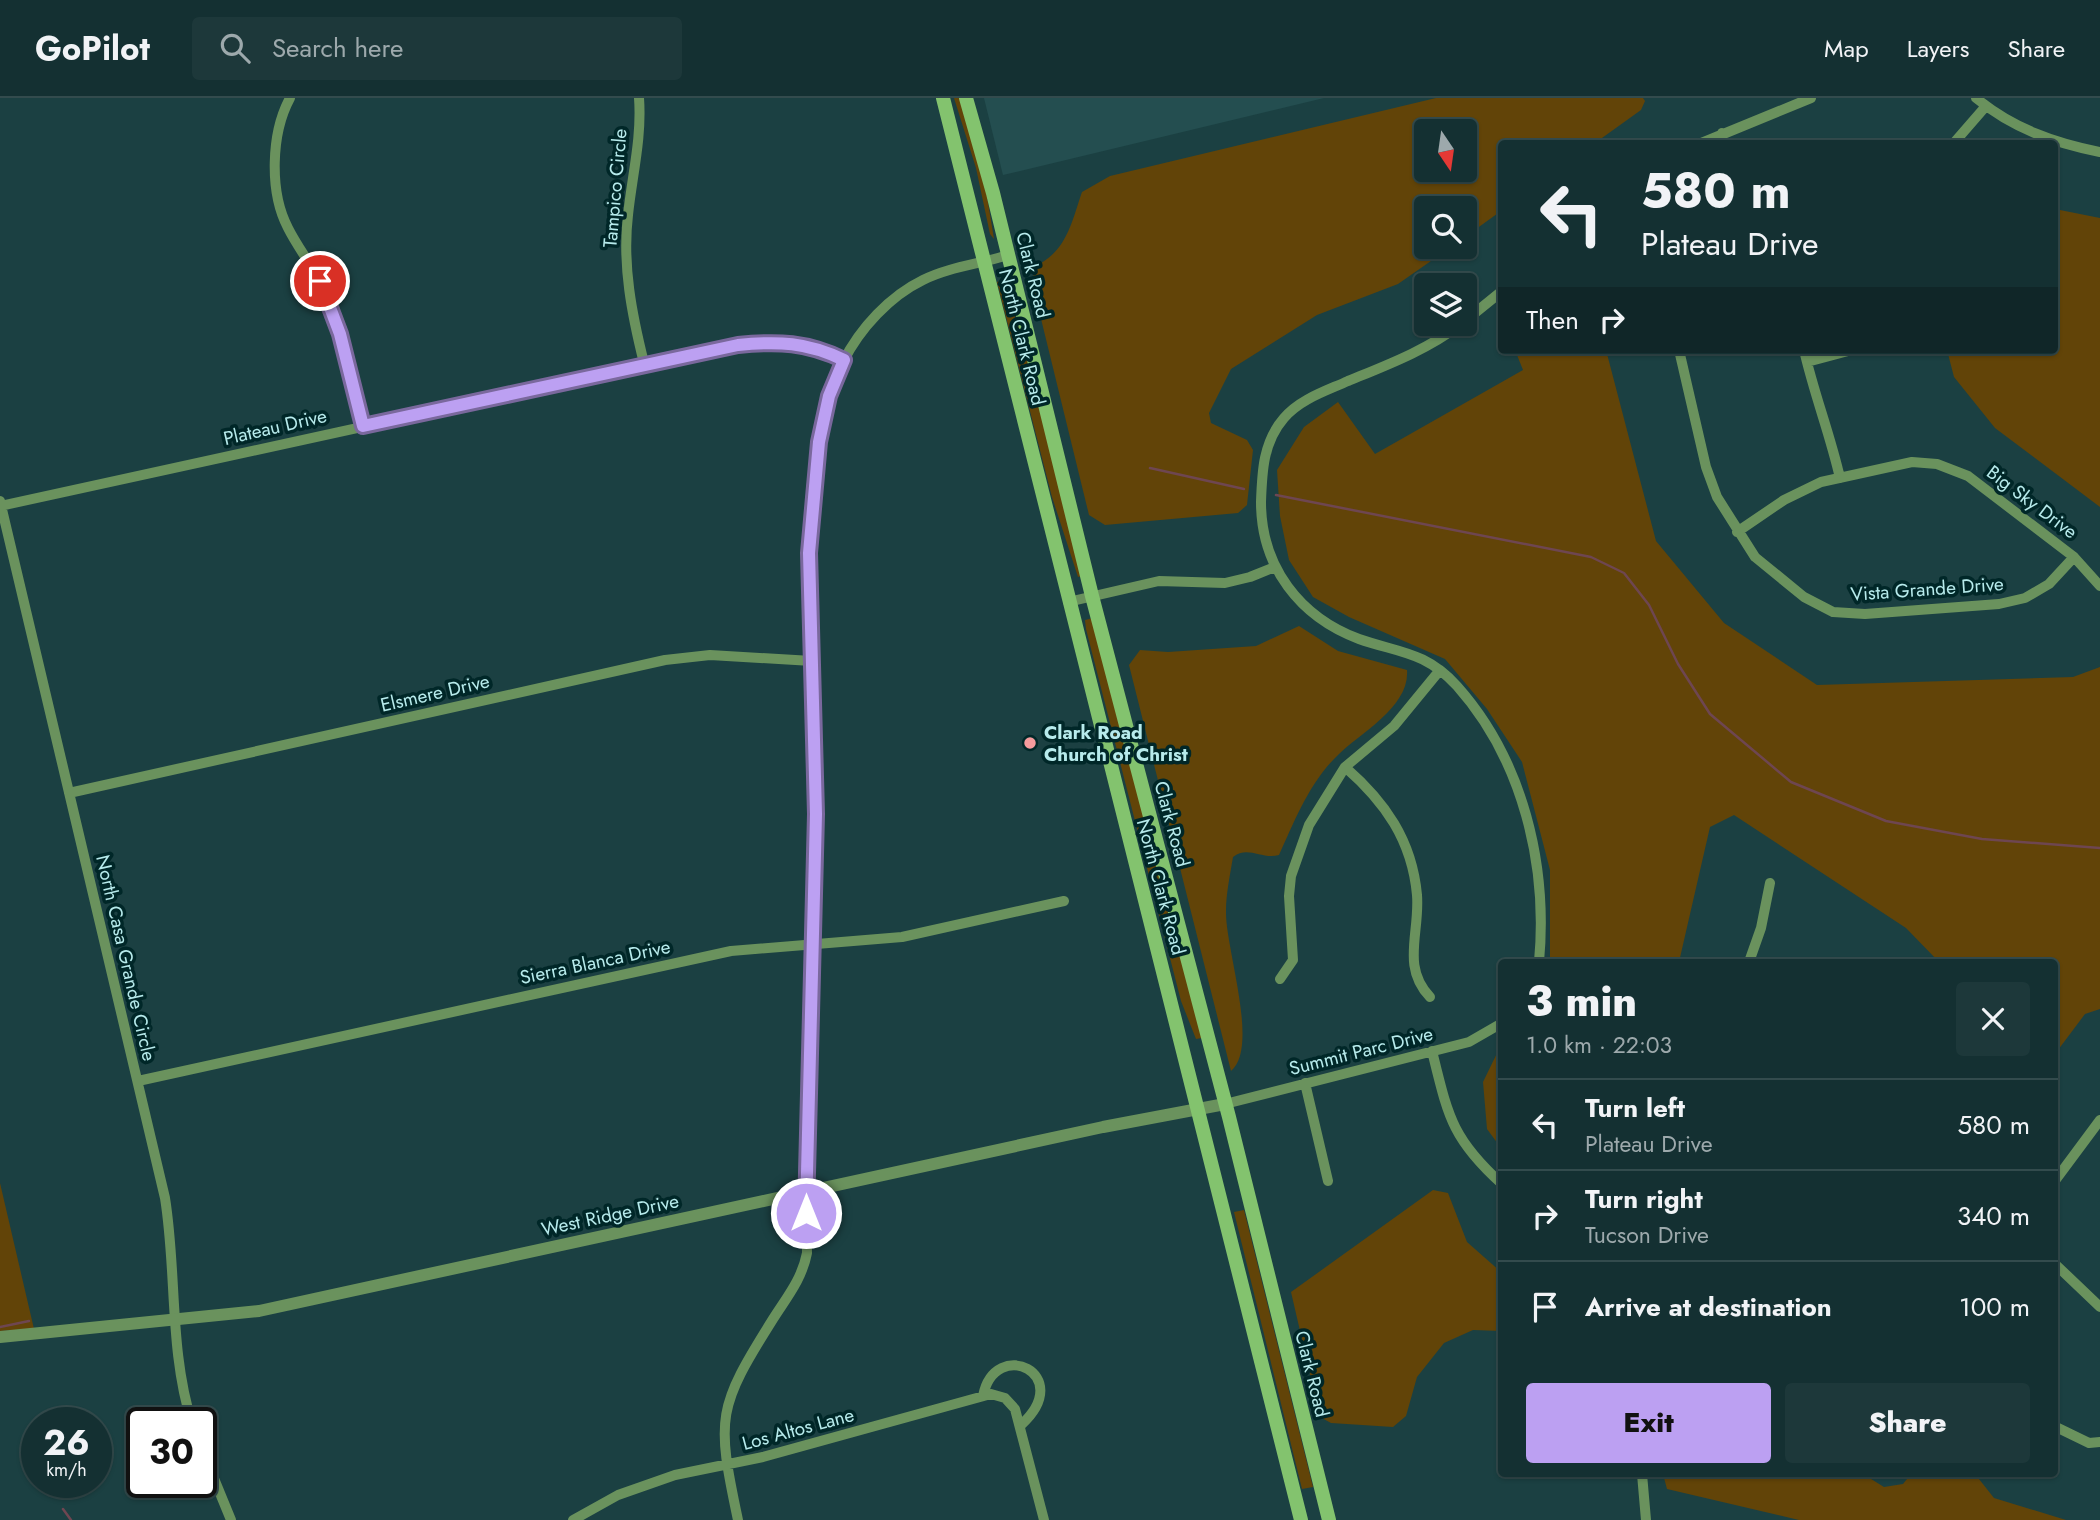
<!DOCTYPE html>
<meta charset="utf-8">
<style>
:root{--surface:#143032;--page:#1d383a;--text:#f1f3f6;--muted:#9da9ac;--line:#334b4d;--accent:#bca0f2}
body{margin:0;font-family:Jost,sans-serif;background:var(--page);color:var(--text);height:100vh;display:flex;flex-direction:column;font-size:26px;white-space:nowrap}
*{box-sizing:border-box;margin:0}
p{font-size:23px;color:var(--muted)}
.icon{flex:none;width:38px;height:38px;fill:none;stroke:currentColor;stroke-width:2;stroke-linecap:round;stroke-linejoin:round}
.map{position:relative;flex:1;overflow:hidden}
.side{position:absolute;left:1498px;top:861px;width:560px;height:518px;display:flex;flex-direction:column;background:var(--surface);border-radius:7px;box-shadow:0 2px 5px #0004,0 0 0 2px var(--line)}
.side>*{flex:none}
.banner{position:absolute;left:1498px;top:42px;width:560px;height:214px;border-radius:7px;box-shadow:0 2px 5px #0004,0 0 0 2px var(--line);background:#143032;color:var(--text);overflow:hidden}
.needle{width:46px;rotate:167deg}
.controls{position:absolute;left:1414px;top:21px;display:grid;gap:14px}
.controls a{display:grid;place-items:center;width:63px;height:63px;border-radius:7px;background:var(--surface);box-shadow:0 2px 5px #0004,0 0 0 2px var(--line);font-size:35px}
.speed{position:absolute;left:21px;top:1309px;display:flex;gap:14px;font-size:35px;font-weight:700;text-align:center}
.speed>*{display:grid;place-content:center;width:91px;height:91px;border-radius:50%;background:var(--surface);box-shadow:0 2px 5px #0004,0 0 0 2px var(--line);line-height:1}
.speed small{font-size:18px;font-weight:400}
.speed .limit{border:4px solid #111;border-radius:10px;background:#fff;color:#111}
.pin{position:absolute;display:grid;place-items:center;width:60px;height:60px;color:#fff;margin:-30px;border:4px solid #fff;border-radius:50%;box-shadow:0 2px 7px #0007}
.me{position:absolute;width:77px;margin:-38px;rotate:0deg;stroke-linejoin:round;filter:drop-shadow(0 0 5px #0008)}
.turn{display:flex;align-items:center;gap:24px;height:147px;padding:0 28px;font-size:32px}
.turn .icon{width:91px;height:91px;stroke-width:2.5}
.turn b{display:block;font-size:49px;line-height:60px}
.then{display:flex;align-items:center;height:66px;padding:0 28px;background:#0003;gap:14px;font-size:26px}
.round{display:grid;place-items:center;flex:none;width:74px;height:74px;border-radius:7px;background:var(--page)}
.overview{display:flex;align-items:center;justify-content:space-between;height:119px;padding:0 28px}
h1{font-size:42px;font-weight:800;line-height:52px}
.cta{display:flex;gap:14px;margin-top:auto;padding:14px 28px}
.cta a{flex:1;height:80px;border-radius:7px;background:var(--accent);color:#111;font-size:28px;font-weight:800;line-height:80px;text-align:center}
.cta a+a{background:var(--page);color:var(--text)}
ul{padding:0;list-style:none}
li{display:flex;align-items:center;gap:21px;height:91px;padding:0 28px;border-top:2px solid var(--line)}
li div{flex:1}
li b{display:block;font-size:26px}
li em{font-style:normal}
header{display:flex;align-items:center;gap:42px;box-sizing:border-box;height:98px;padding:0 35px;background:var(--surface);border-bottom:2px solid var(--line)}
header strong{font-size:33px}
nav{display:flex;gap:38px;margin-inline-start:auto;font-size:24px}
.search{width:490px;height:63px;background:var(--page);display:flex;align-items:center;gap:18px;box-sizing:border-box;padding:0 24px;border-radius:7px;color:var(--muted);font-size:26px}
.map>svg:first-child{display:block}
.built{fill:#244e50}
.green{fill:#624408;fill-rule:evenodd}
.lines{fill:none;stroke-linecap:round;stroke-linejoin:round}
.stream{stroke:#6e4651;stroke-width:2.5}
.minor{stroke:#6a925d;stroke-width:10}
.tertiary{stroke:#6a925d;stroke-width:12}
.secondary{stroke:#83c36e;stroke-width:14}
.route-casing{stroke:#7a689d;stroke-width:18}
.route{stroke:#bca0f2;stroke-width:12}
.poi-dot{fill:#f59b9d;stroke:#002728;stroke-width:2.5}
.labels{text-anchor:middle;dominant-baseline:central;stroke-width:7;stroke-linejoin:round;paint-order:stroke}
.street-label{font-size:19px;fill:#b7ebec;stroke:#002728}
.poi-label{font-size:19px;font-weight:bold;fill:#b7ebec;stroke:#002728;text-anchor:start}
</style>
<header>
<strong>GoPilot</strong>
<div class="search"><svg class="icon" aria-label="search" viewBox="0 0 24 24"><circle cx="10" cy="10" r="6"/><path d="M15 15l6 6"/></svg>Search here</div>
<nav><a>Map</a><a>Layers</a><a>Share</a></nav>
</header>
<div class="map">
<svg width="2100" height="1422" viewBox="0 0 2100 1422">
<rect width="100%" height="100%" fill="#1b4042"/>
<!-- built -->
<path class="built" d="M 984,0 L 1324,0 L 1003,77 Z"/>
<!-- green -->
<path class="green" d="M 954,0 L 965,0 L 984,80 L 994,141 L 990,136 L 976,70 Z
M 1436,0 L 1643,0 L 1645,3 L 1641,12 L 1595,45 L 1502,46 L 1501,113 L 1465,139 L 1465,110 L 1426,110 L 1426,149 L 1451,149 L 1398,186 L 1317,217 L 1231,271 L 1209,315 L 1211,325 L 1247,342 L 1253,352 L 1247,407 L 1238,415 L 1105,427 L 1089,417 L 1032,184 L 1036,168 C 1067,152 1071,126 1082,94 L 1110,78 ZM 1426,33 L 1465,33 L 1465,72 L 1426,72 Z
M 2055,111 L 2100,120 L 2100,409 L 1995,330 L 1954,279 L 1947,252 L 2054,252 Z
M 1003,182 L 1023,243 L 1082,478 L 1078,479 L 1052,399 L 997,184 Z
M 1515,252 L 1606,252 L 1656,443 L 1724,525 L 1817,587 L 2073,579 L 2100,569 L 2100,911 L 2085,916 L 2055,956 L 2054,864 L 1939,864 L 1906,830 L 1734,717 L 1710,729 L 1679,864 L 1550,864 L 1550,772 L 1522,664 L 1487,611 L 1445,561 L 1349,519 L 1313,499 L 1289,462 L 1280,418 L 1277,372 L 1304,329 L 1338,304 L 1375,356 L 1523,272 Z
M 1093,520 L 1202,940 L 1196,941 L 1181,903 L 1086,531 L 1085,522 Z
M 1299,528 L 1338,553 L 1407,572 C 1410,608 1362,634 1339,656 C 1310,683 1295,722 1279,757 C 1262,762 1248,747 1233,759 C 1230,777 1226,796 1226,813 C 1225,850 1260,949 1231,973 L 1129,567 L 1140,552 L 1168,554 L 1256,548 Z
M 1501,947 L 1502,948 L 1501,1050 L 1487,1031 L 1483,984 Z
M 0,1085 L 34,1231 L 0,1233 Z
M 1433,1092 L 1448,1095 L 1467,1144 L 1501,1174 L 1501,1233 L 1473,1232 L 1444,1245 L 1417,1279 L 1406,1318 L 1393,1329 L 1331,1325 L 1320,1319 L 1291,1194 Z
M 1244,1112 L 1313,1389 L 1302,1391 L 1234,1114 Z
M 1663,1376 L 1863,1376 L 1884,1389 L 1903,1386 L 1911,1376 L 1975,1376 L 1994,1400 L 2066,1422 L 1799,1422 L 1667,1391 Z"/>
<g class="lines">
<!-- stream -->
<path class="stream" d="M 1150,370 L 1244,391
M 1276,397 L 1591,459 L 1624,475 L 1649,507 L 1678,566 L 1710,616 L 1791,684 L 1886,723 L 1982,741 L 2100,750
M 0,1229 L 29,1223
M 63,1411 L 71,1422"/>
<!-- minor -->
<path class="minor" d="M 290,0 C 271,35 269,94 288,130 C 300,154 316,171 327,199 C 343,241 352,284 363,328
M 639,0 C 642,40 632,78 628,117 C 622,167 632,217 644,265
M 1976,0 C 2012,30 2054,45 2100,54
M 1722,35 L 1726,46
M 1699,46 L 1811,0
M 1953,46 L 1986,8
M 1465,223 L 1502,193
M 1461,226 C 1427,252 1387,267 1348,283 C 1326,293 1300,301 1284,320 C 1263,344 1262,374 1261,404 C 1261,469 1300,519 1359,541 C 1399,555 1425,553 1457,588 C 1523,662 1548,767 1539,864
M 1679,252 L 1706,369 L 1717,399 L 1755,459 L 1804,499 L 1833,514 L 1865,516 L 1999,506 L 2025,500 L 2049,486 L 2074,459
M 1804,252 C 1814,296 1830,336 1840,380
M 1807,264 L 1852,252
M 0,403 L 165,1100 C 177,1175 169,1253 192,1325
M 0,408 L 738,247 C 778,243 807,244 844,262
M 1737,434 L 1784,402 L 1821,384 L 1912,364 L 1937,366 L 1968,378 L 2074,459 L 2100,488
M 1068,504 L 1159,483 L 1225,485 L 1250,479 L 1275,469
M 1345,669 C 1385,704 1412,742 1417,797 C 1420,835 1401,869 1430,899
M 69,695 L 665,562 L 710,557 L 812,563
M 1749,864 L 1761,830 L 1770,785
M 1280,881 L 1293,862 L 1289,798 L 1291,778 L 1309,727 L 1345,669 L 1394,628 L 1440,572
M 1432,953 C 1448,1017 1451,1040 1502,1086
M 138,983 L 731,853 L 902,839 L 1064,803
M 1305,985 L 1328,1083
M 1225,1006 L 1469,944 L 1502,925
M 2054,1084 L 2100,1022
M 2054,1165 L 2100,1209
M 983,1298 C 995,1238 1077,1276 1021,1327
M 2054,1328 L 2089,1345 L 2100,1344
M 201,1349 L 231,1422
M 1642,1376 L 1646,1422
M 573,1422 L 618,1397 L 675,1377 L 763,1359 L 991,1296 L 1005,1300 L 1015,1311 L 1044,1422
M 738,1422 C 716,1319 717,1310 773,1221 C 787,1199 802,1181 807,1155 C 804,1010 816,864 816,718 C 816,589 785,379 843,264 C 860,230 890,198 923,182 C 949,169 980,166 1008,157"/>
<!-- tertiary -->
<path class="tertiary" d="M 0,1239 L 259,1213 L 1103,1029 L 1225,1006"/>
<!-- secondary -->
<path class="secondary" d="M 943,0 C 1061,474 1184,947 1301,1422
M 966,0 L 993,95 L 1092,498 L 1229,1019 L 1329,1422"/>
</g>
<g class="lines">
<!-- route casing -->
<g class="route-casing">
<path id="route" d="M 320,183 L 340,236 L 363,328 L 738,247 C 778,243 807,244 844,262 L 829,298 L 819,344 L 809,455 L 816,716 L 806,1115"/>
</g>
<!-- route -->
<use href="#route" class="route"/>
</g>
<!-- markers -->
<circle class="poi-dot" cx="1030" cy="645" r="7"/>
<g class="labels">
<!-- street labels -->
<g class="street-label">
<text transform="translate(615 90) rotate(-85)">Tampico Circle</text>
<text transform="translate(1033 177) rotate(76)">Clark Road</text>
<text transform="translate(1022 239) rotate(76)">North Clark Road</text>
<text transform="translate(275 329) rotate(-13)">Plateau Drive</text>
<text transform="translate(2032 404) rotate(37)">Big Sky Drive</text>
<text transform="translate(1927 491) rotate(-4)">Vista Grande Drive</text>
<text transform="translate(435 595) rotate(-13)">Elsmere Drive</text>
<text transform="translate(1172 726) rotate(75)">Clark Road</text>
<text transform="translate(1161 789) rotate(75)">North Clark Road</text>
<text transform="translate(126 860) rotate(77)">North Casa Grande Circle</text>
<text transform="translate(595 864) rotate(-12)">Sierra Blanca Drive</text>
<text transform="translate(1361 953) rotate(-14)">Summit Parc Drive</text>
<text transform="translate(610 1117) rotate(-12)">West Ridge Drive</text>
<text transform="translate(1312 1276) rotate(76)">Clark Road</text>
<text transform="translate(798 1331) rotate(-15)">Los Altos Lane</text>
</g>
<!-- poi labels -->
<g class="poi-label">
<text x="1044" y="634">Clark Road<tspan x="1044" dy="22">Church of Christ</tspan></text>
</g>
</g>
</svg>
<div class="controls">
<a><svg class="needle" viewBox="-14 -14 28 28"><path d="M0-13l5 13h-10z" fill="#e53935"/><path d="M0 13l5-13h-10z" fill="#9da9ac"/></svg></a>
<a><svg class="icon" aria-label="search" viewBox="0 0 24 24"><circle cx="10" cy="10" r="6"/><path d="M15 15l6 6"/></svg></a>
<a><svg class="icon" aria-label="layers" viewBox="0 0 24 24"><path d="M12 4l9 5-9 5-9-5zM3 14l9 5 9-5"/></svg></a>
</div>
<div class="speed"><div>26<small>km/h</small></div><div class="limit">30</div></div>
<div class="pin" style="left:320px;top:183px;background:#d93025"><svg class="icon" aria-label="arrive" viewBox="0 0 24 24"><path d="M6 21V4h12l-3 4 3 4H6"/></svg></div>
<svg class="me" style="left:806px;top:1115px" viewBox="-20 -20 40 40"><circle r="17" fill="#bca0f2" stroke="#fff" stroke-width="3"/><path d="M0-11L8 9 0 5-8 9z" fill="#fff"/></svg>
<div class="banner">
<div class="turn"><svg class="icon" aria-label="left" viewBox="0 0 24 24"><path d="M17 20v-9H6M10 6l-5 5 5 5"/></svg><div><b>580 m</b>Plateau Drive</div></div>
<div class="then">Then<svg class="icon" aria-label="right" viewBox="0 0 24 24"><path d="M7 20v-9h11M14 6l5 5-5 5"/></svg></div>
</div>
<section class="side">
<div class="overview"><div><h1>3 min</h1><p>1.0 km · 22:03</p></div><a class="round"><svg class="icon" aria-label="close" viewBox="0 0 24 24"><path d="M6 6l12 12M18 6L6 18"/></svg></a></div>
<ul>
<li><svg class="icon" aria-label="left" viewBox="0 0 24 24"><path d="M17 20v-9H6M10 6l-5 5 5 5"/></svg><div><b>Turn left</b><p>Plateau Drive</p></div><em>580 m</em></li>
<li><svg class="icon" aria-label="right" viewBox="0 0 24 24"><path d="M7 20v-9h11M14 6l5 5-5 5"/></svg><div><b>Turn right</b><p>Tucson Drive</p></div><em>340 m</em></li>
<li><svg class="icon" aria-label="arrive" viewBox="0 0 24 24"><path d="M6 21V4h12l-3 4 3 4H6"/></svg><div><b>Arrive at destination</b></div><em>100 m</em></li>
</ul>
<div class="cta"><a>Exit</a><a>Share</a></div>
</section>
</div>
